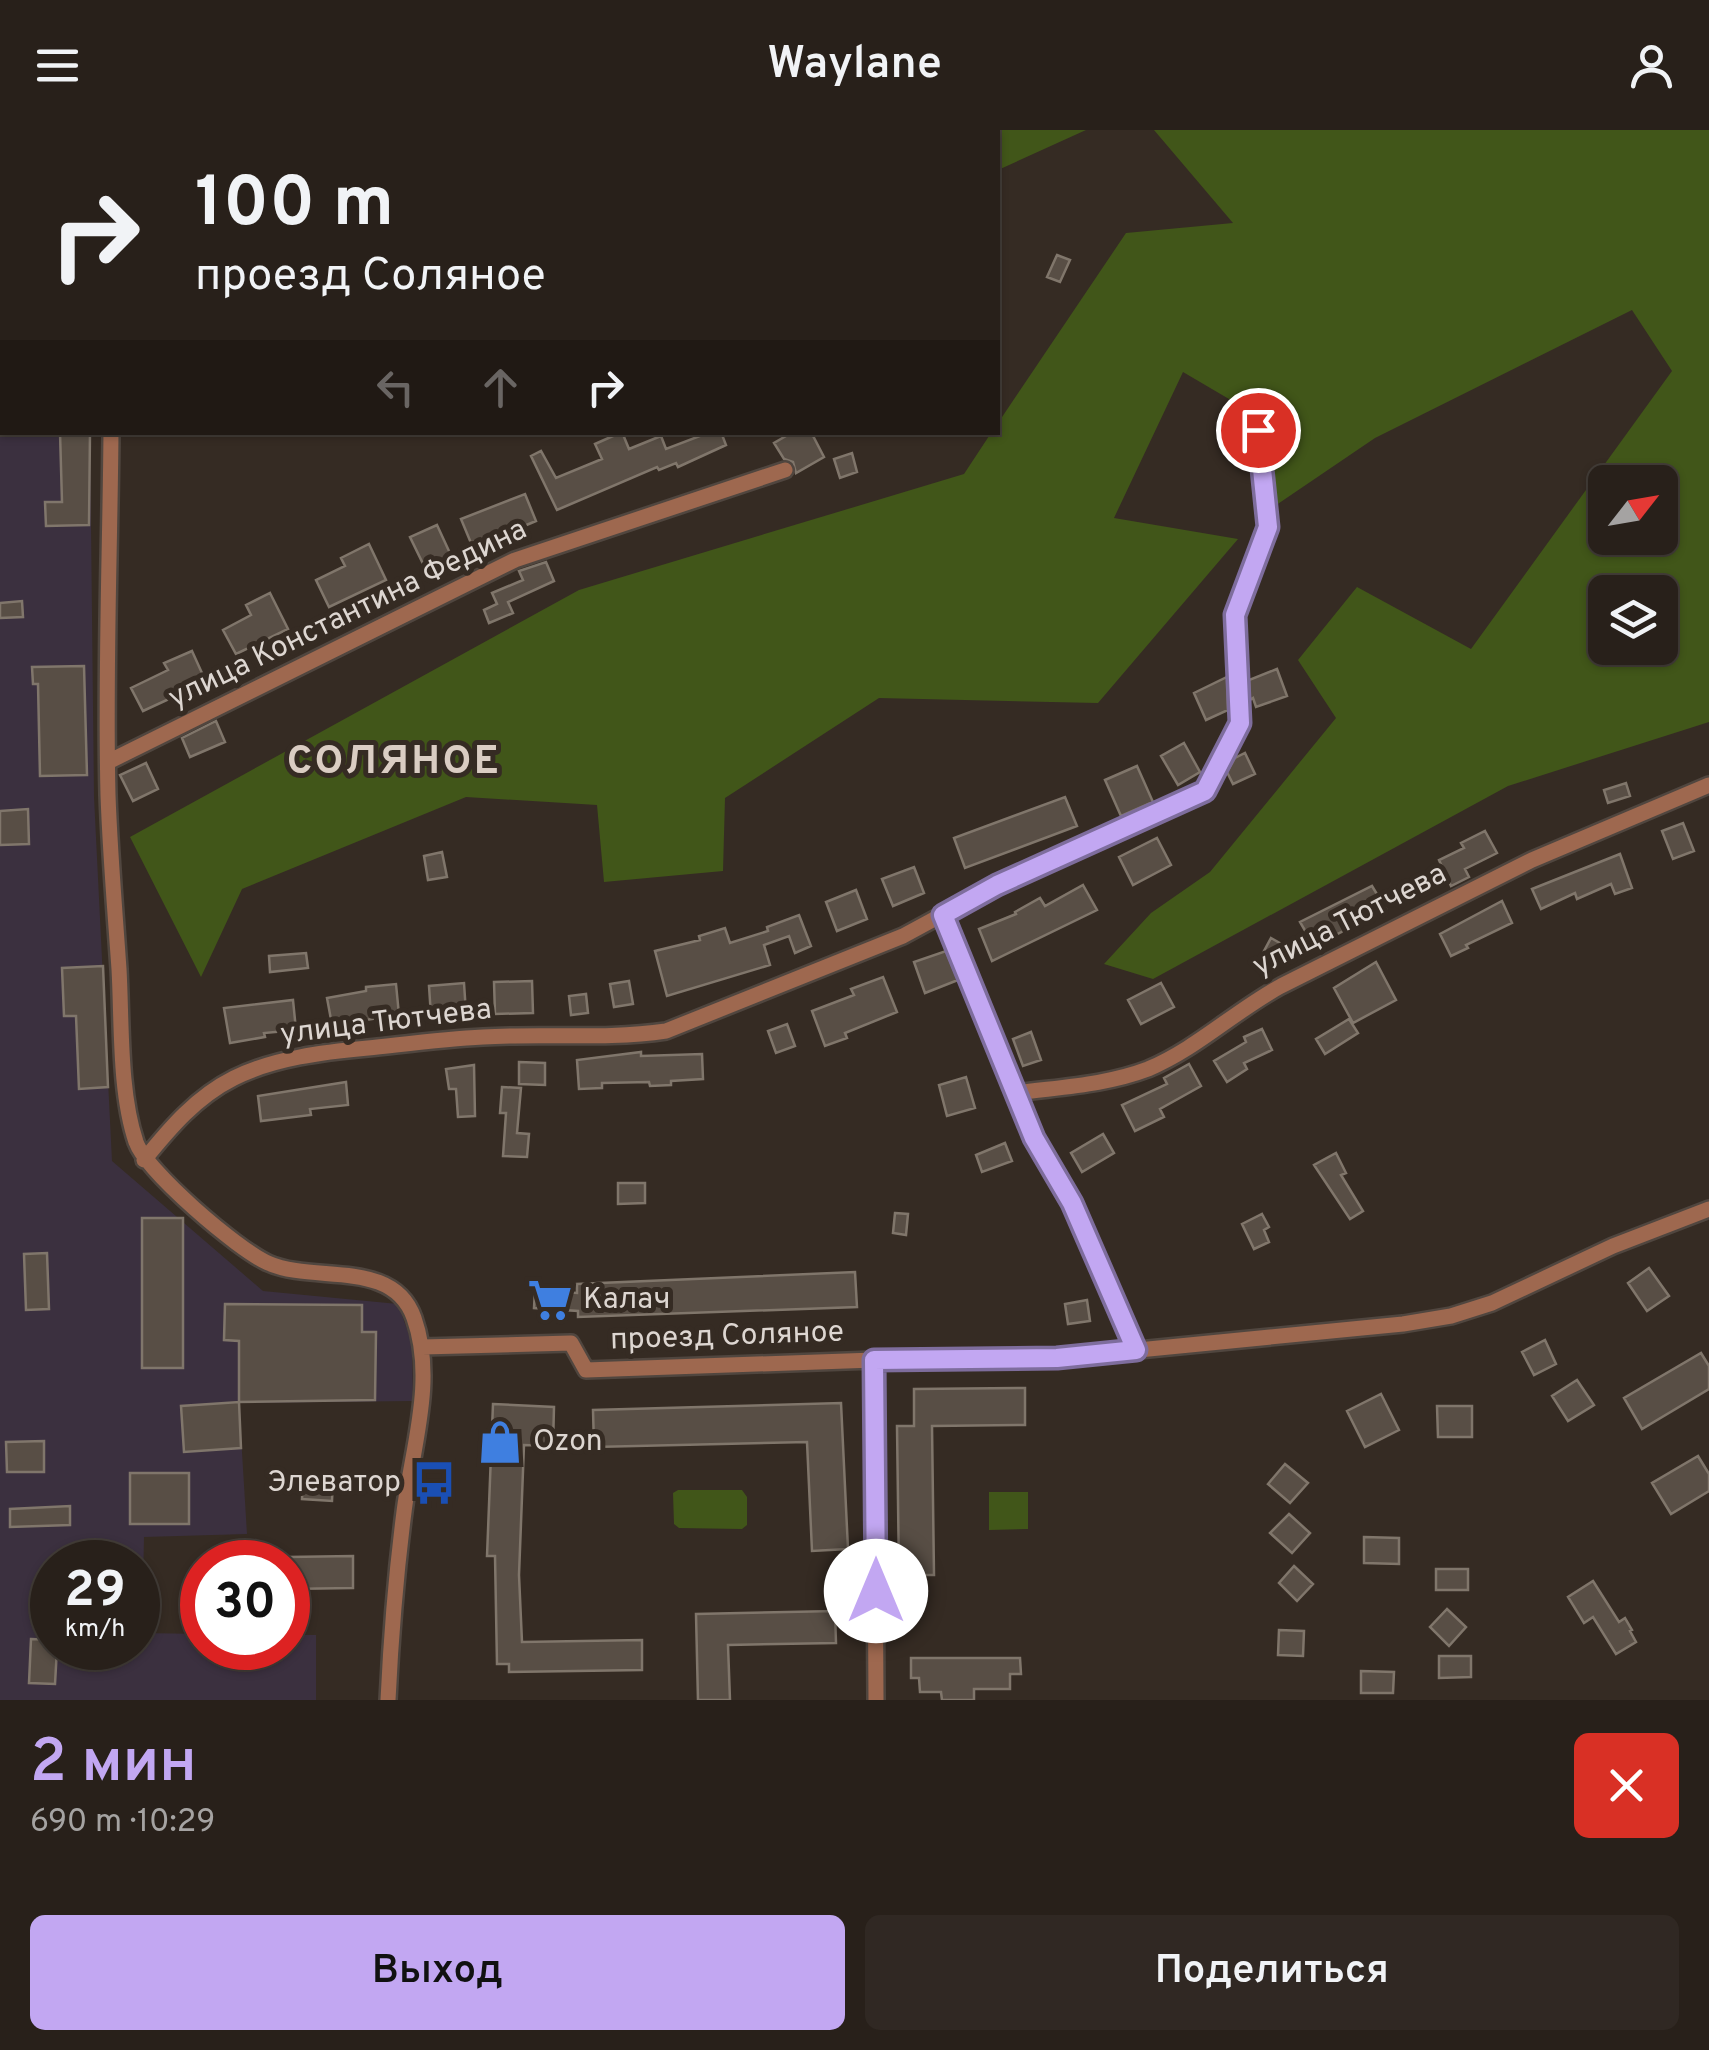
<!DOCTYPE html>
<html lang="ru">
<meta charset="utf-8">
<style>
:root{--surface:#28201a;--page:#302823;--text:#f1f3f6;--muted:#a5a3a2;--line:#443e39;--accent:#c2a7f2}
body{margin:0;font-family:Overpass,sans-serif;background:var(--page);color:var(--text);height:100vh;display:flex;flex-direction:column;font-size:38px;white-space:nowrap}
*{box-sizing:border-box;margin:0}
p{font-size:32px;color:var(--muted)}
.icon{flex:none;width:55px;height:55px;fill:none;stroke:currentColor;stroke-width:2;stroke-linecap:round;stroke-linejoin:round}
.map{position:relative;height:1570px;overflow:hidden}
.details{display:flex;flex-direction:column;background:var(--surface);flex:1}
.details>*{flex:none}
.top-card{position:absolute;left:0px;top:0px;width:1000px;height:305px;box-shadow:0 2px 8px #0004,0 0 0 2px var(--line);background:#28201a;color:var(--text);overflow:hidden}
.needle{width:65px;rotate:59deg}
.controls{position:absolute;left:1588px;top:335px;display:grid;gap:20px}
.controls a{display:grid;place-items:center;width:90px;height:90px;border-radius:15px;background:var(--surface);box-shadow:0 2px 8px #0004,0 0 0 2px var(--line);font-size:50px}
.speed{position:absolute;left:30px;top:1410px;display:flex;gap:20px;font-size:50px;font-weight:700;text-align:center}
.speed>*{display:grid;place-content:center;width:130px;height:130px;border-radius:50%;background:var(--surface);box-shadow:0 2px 8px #0004,0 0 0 2px var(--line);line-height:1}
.speed small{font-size:25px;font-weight:400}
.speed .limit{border:15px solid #d22;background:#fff;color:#111}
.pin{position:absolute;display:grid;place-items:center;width:85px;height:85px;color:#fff;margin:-42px;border:5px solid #fff;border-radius:50%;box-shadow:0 2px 10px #0007}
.me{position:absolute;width:110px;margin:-55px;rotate:0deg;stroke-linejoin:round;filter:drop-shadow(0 0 8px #0008)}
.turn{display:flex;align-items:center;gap:35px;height:210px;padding:0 30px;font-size:45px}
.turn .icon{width:130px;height:130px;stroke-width:2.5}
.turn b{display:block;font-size:70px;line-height:85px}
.lanes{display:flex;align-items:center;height:95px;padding:0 30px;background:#0003;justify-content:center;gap:50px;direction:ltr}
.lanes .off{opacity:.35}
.round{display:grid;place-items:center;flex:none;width:105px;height:105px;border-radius:15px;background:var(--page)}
.summary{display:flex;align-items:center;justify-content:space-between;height:170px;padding:0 30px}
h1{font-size:60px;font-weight:600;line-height:75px;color:var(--accent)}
.action{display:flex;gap:20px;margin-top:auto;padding:20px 30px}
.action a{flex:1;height:115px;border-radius:15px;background:var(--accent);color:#111;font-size:40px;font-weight:600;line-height:115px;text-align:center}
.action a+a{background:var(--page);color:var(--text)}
header{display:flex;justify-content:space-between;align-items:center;height:130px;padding:0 30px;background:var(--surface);font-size:45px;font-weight:600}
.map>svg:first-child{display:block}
.industrial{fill:#3b303f;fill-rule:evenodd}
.green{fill:#415619;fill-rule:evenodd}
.building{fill:#584e45;stroke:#80766b;stroke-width:2.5}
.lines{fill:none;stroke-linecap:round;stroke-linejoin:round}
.minor-casing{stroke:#50463f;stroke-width:20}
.minor{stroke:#9e684f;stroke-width:15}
.route-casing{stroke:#7e6d9d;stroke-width:25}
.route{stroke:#c2a7f2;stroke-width:18}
.labels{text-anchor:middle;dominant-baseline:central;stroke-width:10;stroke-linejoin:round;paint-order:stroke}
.street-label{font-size:30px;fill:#ddd6d1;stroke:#352b23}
.poi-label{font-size:30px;fill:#ddd6d1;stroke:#352b23;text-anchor:start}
.district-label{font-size:40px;font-weight:bold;letter-spacing:2.5px;fill:#dacdc3;stroke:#352b23}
</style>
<header><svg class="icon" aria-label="menu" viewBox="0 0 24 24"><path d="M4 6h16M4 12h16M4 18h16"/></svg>Waylane<svg class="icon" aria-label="person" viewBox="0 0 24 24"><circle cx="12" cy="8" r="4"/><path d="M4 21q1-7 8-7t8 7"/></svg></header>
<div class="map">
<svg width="1709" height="1570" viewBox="0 0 1709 1570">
<rect width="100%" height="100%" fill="#352b23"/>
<!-- industrial -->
<path class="industrial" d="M 0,224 L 2,302 L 90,303 L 94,667 L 112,1031 L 263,1161 L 398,1174 L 412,1213 L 413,1271 L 239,1273 L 247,1404 L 144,1407 L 142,1503 L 202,1504 L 202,1518 L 288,1518 L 288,1505 L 316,1505 L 316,1570 L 0,1570 ZM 52,1432 L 138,1432 L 138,1518 L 52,1518 Z"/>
<!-- green -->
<path class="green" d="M 504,0 L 1086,0 L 998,40 L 998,2 Z
M 1154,0 L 1709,0 L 1709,592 L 1508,656 L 1153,849 L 1104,834 L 1151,783 L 1210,742 L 1336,588 L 1298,530 L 1357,457 L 1471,519 L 1672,241 L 1632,180 L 1375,308 L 1269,380 L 1263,289 L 1183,242 L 1114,388 L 1238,409 L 1098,573 L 879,568 L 725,668 L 723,741 L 604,752 L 597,675 L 466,667 L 242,759 L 201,847 L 130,707 L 579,460 L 964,344 L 991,303 L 998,302 L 998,293 L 1126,103 L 1233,93 ZM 1605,352 L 1660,352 L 1660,408 L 1605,408 ZM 1605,462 L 1660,462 L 1660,518 L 1605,518 Z
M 678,1360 L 742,1360 L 747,1367 L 747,1395 L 742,1399 L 679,1398 L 674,1394 L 673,1363 Z
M 989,1362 L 1028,1362 L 1028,1399 L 989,1400 Z"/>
<!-- building -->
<path class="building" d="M 1057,125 L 1070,130 L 1060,152 L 1047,147 Z
M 60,302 L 90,302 L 89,395 L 46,396 L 45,372 L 62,372 Z
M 622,302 L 629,319 L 661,306 L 666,319 L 700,306 L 699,302 L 721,302 L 726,315 L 678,337 L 676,333 L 659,340 L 657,337 L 557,380 L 531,326 L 541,321 L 556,348 L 602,329 L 595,314 Z
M 793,302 L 811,302 L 824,327 L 796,343 L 793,332 L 784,329 L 774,313 Z
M 852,323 L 857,342 L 840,348 L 834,329 Z
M 525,364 L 536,391 L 517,399 L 515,394 L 471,413 L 461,389 Z
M 437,395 L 454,432 L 428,444 L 410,407 Z
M 369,414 L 386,450 L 329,477 L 316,450 L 345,436 L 341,428 Z
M 546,432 L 554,451 L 508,472 L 513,483 L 489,493 L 484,480 L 497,474 L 492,463 L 523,450 L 519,441 Z
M 270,463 L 288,499 L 236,524 L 223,500 L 251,485 L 246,475 Z
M 22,471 L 23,487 L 0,488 L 0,473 Z
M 192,521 L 206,552 L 143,581 L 131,558 L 168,540 L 164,533 Z
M 84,536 L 87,645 L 40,646 L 38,554 L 33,554 L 32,537 Z
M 1277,539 L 1287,566 L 1256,577 L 1253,568 L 1250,570 L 1249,550 Z
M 1227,547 L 1228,580 L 1206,590 L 1194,563 Z
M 216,591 L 225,612 L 190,627 L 182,608 Z
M 1184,613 L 1200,642 L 1178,655 L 1161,626 Z
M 1245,623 L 1255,644 L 1233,654 L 1227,642 L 1235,628 Z
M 146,633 L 158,659 L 133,671 L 120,645 Z
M 1137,636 L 1153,672 L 1121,686 L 1105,650 Z
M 1626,653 L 1630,666 L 1608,673 L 1604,660 Z
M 1065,667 L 1077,696 L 965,738 L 954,708 Z
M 28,679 L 29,714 L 0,715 L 0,681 Z
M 1683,693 L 1694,721 L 1673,729 L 1662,701 Z
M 1485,701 L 1497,723 L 1465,739 L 1469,747 L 1451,756 L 1439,730 L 1464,718 L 1461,713 Z
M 1157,708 L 1171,735 L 1133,755 L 1119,727 Z
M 442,722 L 447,747 L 428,750 L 424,726 Z
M 1620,724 L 1632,758 L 1615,764 L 1611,754 L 1577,769 L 1575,763 L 1541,779 L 1532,759 Z
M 914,737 L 924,763 L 893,776 L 882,749 Z
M 1083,755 L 1097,780 L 992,831 L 979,799 L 1016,784 L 1015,782 L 1040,768 L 1045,776 Z
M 1372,756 L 1386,779 L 1314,816 L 1300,792 Z
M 856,760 L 867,789 L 837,801 L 826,772 Z
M 1502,771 L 1512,793 L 1466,815 L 1468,818 L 1451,826 L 1440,804 Z
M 799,785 L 811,816 L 795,823 L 789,806 L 764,815 L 770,835 L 667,866 L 655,821 L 700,810 L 699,806 L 725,798 L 730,813 L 768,801 L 767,797 Z
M 1271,808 L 1285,816 L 1271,842 L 1257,834 Z
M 946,821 L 958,850 L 925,863 L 914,832 Z
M 306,823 L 308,838 L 270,842 L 269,826 Z
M 1376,832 L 1396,870 L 1353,893 L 1334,858 Z
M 103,836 L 108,957 L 79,959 L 76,886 L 64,886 L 62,838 Z
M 883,847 L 897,882 L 845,903 L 847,908 L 825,916 L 812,881 L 854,865 L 851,859 Z
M 532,851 L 533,883 L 495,884 L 494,852 Z
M 629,851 L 633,874 L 614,877 L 610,854 Z
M 464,853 L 466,883 L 431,886 L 429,856 Z
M 1161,853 L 1174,877 L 1141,894 L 1128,870 Z
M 396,854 L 399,885 L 332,895 L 327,868 L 366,861 L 366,857 Z
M 586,864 L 588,883 L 571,885 L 569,866 Z
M 293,870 L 296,900 L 264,903 L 265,907 L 230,913 L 224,878 Z
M 1349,889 L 1358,903 L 1325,924 L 1316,909 Z
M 787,894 L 795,916 L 776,923 L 768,901 Z
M 1262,899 L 1272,920 L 1244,933 L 1247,939 L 1227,952 L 1214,931 L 1246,912 L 1244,907 Z
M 1031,902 L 1041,930 L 1023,936 L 1013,909 Z
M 641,922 L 641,926 L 702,924 L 703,949 L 671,951 L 671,955 L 650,956 L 649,952 L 602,953 L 602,958 L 579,959 L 577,930 Z
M 519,932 L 545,933 L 545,955 L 519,954 Z
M 1189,934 L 1201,956 L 1160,979 L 1164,987 L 1135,1001 L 1122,975 L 1167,954 L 1164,948 Z
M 474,935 L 475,986 L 458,987 L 456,959 L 449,959 L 446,939 Z
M 966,947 L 975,978 L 947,986 L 939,955 Z
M 346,952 L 348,975 L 310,979 L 311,985 L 261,991 L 258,966 Z
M 502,957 L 521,958 L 517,1003 L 529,1004 L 527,1027 L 503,1026 L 506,983 L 500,983 Z
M 1103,1004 L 1114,1023 L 1082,1042 L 1071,1023 Z
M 1005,1013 L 1012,1031 L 982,1042 L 976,1025 Z
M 1336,1023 L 1346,1043 L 1341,1045 L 1363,1081 L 1350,1089 L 1314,1035 Z
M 618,1053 L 645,1053 L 645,1073 L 618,1074 Z
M 895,1083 L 908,1084 L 906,1105 L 893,1103 Z
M 1262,1084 L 1269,1097 L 1264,1100 L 1269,1112 L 1254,1119 L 1242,1094 Z
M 142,1088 L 183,1088 L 183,1238 L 142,1238 Z
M 47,1123 L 49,1179 L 26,1180 L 24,1124 Z
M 1649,1138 L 1669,1166 L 1647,1181 L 1628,1153 Z
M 855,1142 L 857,1177 L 578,1187 L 578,1181 L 534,1178 L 535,1160 L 577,1163 L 577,1154 Z
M 1087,1170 L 1090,1191 L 1068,1194 L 1065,1174 Z
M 225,1174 L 362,1175 L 362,1202 L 376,1202 L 375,1270 L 239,1272 L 239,1211 L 224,1210 Z
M 1545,1210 L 1556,1234 L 1534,1245 L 1522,1222 Z
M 1701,1223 L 1709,1236 L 1709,1259 L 1642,1299 L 1624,1268 Z
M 1577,1250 L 1594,1275 L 1568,1291 L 1552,1266 Z
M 1025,1258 L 1025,1295 L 932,1296 L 934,1445 L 899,1445 L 897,1296 L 914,1296 L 914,1259 Z
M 1381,1264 L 1399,1300 L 1365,1317 L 1347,1281 Z
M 239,1272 L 241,1318 L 184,1322 L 181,1276 Z
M 841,1273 L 848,1419 L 812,1421 L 807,1312 L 594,1317 L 593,1280 Z
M 493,1274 L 554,1277 L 553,1316 L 524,1315 L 519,1445 L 522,1512 L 642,1510 L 642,1540 L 509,1542 L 509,1534 L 497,1534 L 495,1426 L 487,1426 Z
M 1437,1276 L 1472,1276 L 1472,1307 L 1438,1307 Z
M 44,1311 L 44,1342 L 7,1342 L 6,1312 Z
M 1698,1326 L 1709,1344 L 1709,1361 L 1671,1384 L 1652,1353 Z
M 1285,1334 L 1308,1353 L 1290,1373 L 1268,1354 Z
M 130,1343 L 189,1343 L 189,1394 L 130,1394 Z
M 303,1348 L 333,1349 L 332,1371 L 302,1369 Z
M 70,1376 L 70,1395 L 10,1397 L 10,1379 Z
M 1289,1384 L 1310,1403 L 1292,1423 L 1270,1403 Z
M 1364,1407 L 1399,1408 L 1399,1434 L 1364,1433 Z
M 353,1426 L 353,1458 L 288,1459 L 288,1427 Z
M 1294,1436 L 1313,1454 L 1297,1471 L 1279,1453 Z
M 1436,1439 L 1468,1439 L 1468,1460 L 1436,1460 Z
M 1593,1451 L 1619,1492 L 1625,1488 L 1632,1500 L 1630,1501 L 1636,1512 L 1616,1524 L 1593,1487 L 1584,1493 L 1568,1467 Z
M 1447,1479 L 1466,1497 L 1449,1516 L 1430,1497 Z
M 835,1481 L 836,1513 L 728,1515 L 730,1570 L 698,1570 L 696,1484 Z
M 1279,1500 L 1304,1501 L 1303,1526 L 1278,1525 Z
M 31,1509 L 52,1510 L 52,1518 L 57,1518 L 55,1554 L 29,1553 Z
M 1439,1526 L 1471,1526 L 1471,1547 L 1439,1548 Z
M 911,1528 L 1020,1528 L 1021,1544 L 1010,1544 L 1010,1559 L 974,1559 L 974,1570 L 942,1570 L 941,1562 L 920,1562 L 919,1548 L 911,1548 Z
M 1361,1541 L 1394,1542 L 1393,1563 L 1361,1563 Z"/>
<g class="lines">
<!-- minor casing -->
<g class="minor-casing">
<path id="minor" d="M 166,2 L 171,0
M 0,92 L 2,91
M 0,204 L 2,204
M 111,302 C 110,423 105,545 108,665 C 110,723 115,781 119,839 C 122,892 119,962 136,1012 C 147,1042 237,1119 268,1133 C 315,1154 393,1128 414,1188 C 436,1250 412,1318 404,1382 C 396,1444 391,1507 388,1570
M 108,632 L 515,430 L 785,340
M 943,785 L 1035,1008 L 1072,1073 L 1136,1220
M 1017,963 C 1060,957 1106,955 1148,939 C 1196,919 1235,881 1281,856 L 1532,730 L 1709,655
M 144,1030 C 170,998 196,967 234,948 C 274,928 324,922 368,918 C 406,914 444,909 483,907 C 544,903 605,910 666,901 L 903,806 L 997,755 L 1205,661 L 1240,593 L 1235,485 L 1268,397 L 1258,300
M 422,1217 L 571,1213 L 586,1240 L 874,1230 L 1057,1228 L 1403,1194 L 1451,1186 L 1492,1173 L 1613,1116 L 1709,1079
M 874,1230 L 876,1570"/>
</g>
<!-- minor -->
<use href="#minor" class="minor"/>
</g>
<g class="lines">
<!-- route casing -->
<g class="route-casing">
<path id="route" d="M 876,1461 L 874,1230 L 1057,1228 L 1136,1220 L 1072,1073 L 1034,1008 L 943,785 L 997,755 L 1205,661 L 1240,593 L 1235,485 L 1268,397 L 1258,300"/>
</g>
<!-- route -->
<use href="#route" class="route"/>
</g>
<!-- icons -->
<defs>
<g id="supermarket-bare" transform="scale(3.45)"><path d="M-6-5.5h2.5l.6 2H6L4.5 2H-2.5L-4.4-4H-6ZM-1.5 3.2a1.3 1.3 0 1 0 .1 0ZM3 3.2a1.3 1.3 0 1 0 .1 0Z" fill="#3f7fe0" stroke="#352b23" stroke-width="2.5" paint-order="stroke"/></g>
<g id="shop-bare" transform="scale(3.45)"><path d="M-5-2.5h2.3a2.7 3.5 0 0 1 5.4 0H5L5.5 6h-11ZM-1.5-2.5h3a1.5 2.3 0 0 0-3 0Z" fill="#3f7fe0" stroke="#352b23" stroke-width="2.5" paint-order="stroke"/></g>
<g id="bus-bare" transform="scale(3.45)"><path d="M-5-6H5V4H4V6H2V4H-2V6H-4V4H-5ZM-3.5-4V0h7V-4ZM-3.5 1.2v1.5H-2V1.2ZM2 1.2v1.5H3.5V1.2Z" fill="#1a4fb4" stroke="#352b23" stroke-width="2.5" paint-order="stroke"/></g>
</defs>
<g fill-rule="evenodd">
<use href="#supermarket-bare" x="550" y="1170"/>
<use href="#shop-bare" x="500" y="1312"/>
<use href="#bus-bare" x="434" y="1353"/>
</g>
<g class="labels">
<!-- street labels -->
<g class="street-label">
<text transform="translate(348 485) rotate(-26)">улица Константина Федина</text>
<text transform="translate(1350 791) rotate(-27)">улица Тютчева</text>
<text transform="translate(386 893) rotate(-7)">улица Тютчева</text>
<text transform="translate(727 1207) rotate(-2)">проезд Соляное</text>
</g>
<!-- poi labels -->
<g class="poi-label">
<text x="583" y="1170">Калач</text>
<text x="533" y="1312">Ozon</text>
<text x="401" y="1353" text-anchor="end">Элеватор</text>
</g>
<!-- district labels -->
<g class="district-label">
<text x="394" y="633">СОЛЯНОЕ</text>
</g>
</g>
</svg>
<div class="controls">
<a><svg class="needle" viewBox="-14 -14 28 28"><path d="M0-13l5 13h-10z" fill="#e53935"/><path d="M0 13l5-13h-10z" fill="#a5a3a2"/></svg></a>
<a><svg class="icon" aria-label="layers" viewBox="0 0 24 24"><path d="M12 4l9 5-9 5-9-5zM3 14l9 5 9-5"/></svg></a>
</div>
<div class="speed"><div>29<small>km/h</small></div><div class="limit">30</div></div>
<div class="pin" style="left:1258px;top:300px;background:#d93025"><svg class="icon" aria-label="arrive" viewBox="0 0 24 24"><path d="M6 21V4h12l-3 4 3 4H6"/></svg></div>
<svg class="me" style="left:876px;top:1461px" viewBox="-20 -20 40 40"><circle r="19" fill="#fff"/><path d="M0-13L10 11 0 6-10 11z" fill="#c2a7f2"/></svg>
<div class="top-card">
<div class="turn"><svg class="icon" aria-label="right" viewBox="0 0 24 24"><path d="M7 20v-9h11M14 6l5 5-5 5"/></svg><div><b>100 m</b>проезд Соляное</div></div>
<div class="lanes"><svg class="icon off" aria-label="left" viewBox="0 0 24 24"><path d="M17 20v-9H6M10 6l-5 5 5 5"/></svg><svg class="icon off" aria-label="ahead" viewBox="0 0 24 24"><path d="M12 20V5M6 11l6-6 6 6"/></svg><svg class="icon" aria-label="right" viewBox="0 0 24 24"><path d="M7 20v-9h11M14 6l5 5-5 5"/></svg></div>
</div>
</div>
<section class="details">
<div class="summary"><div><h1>2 мин</h1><p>690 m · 10:29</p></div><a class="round" style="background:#d93025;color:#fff"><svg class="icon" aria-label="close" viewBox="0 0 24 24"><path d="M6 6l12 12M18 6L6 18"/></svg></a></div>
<div class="action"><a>Выход</a><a>Поделиться</a></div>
</section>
